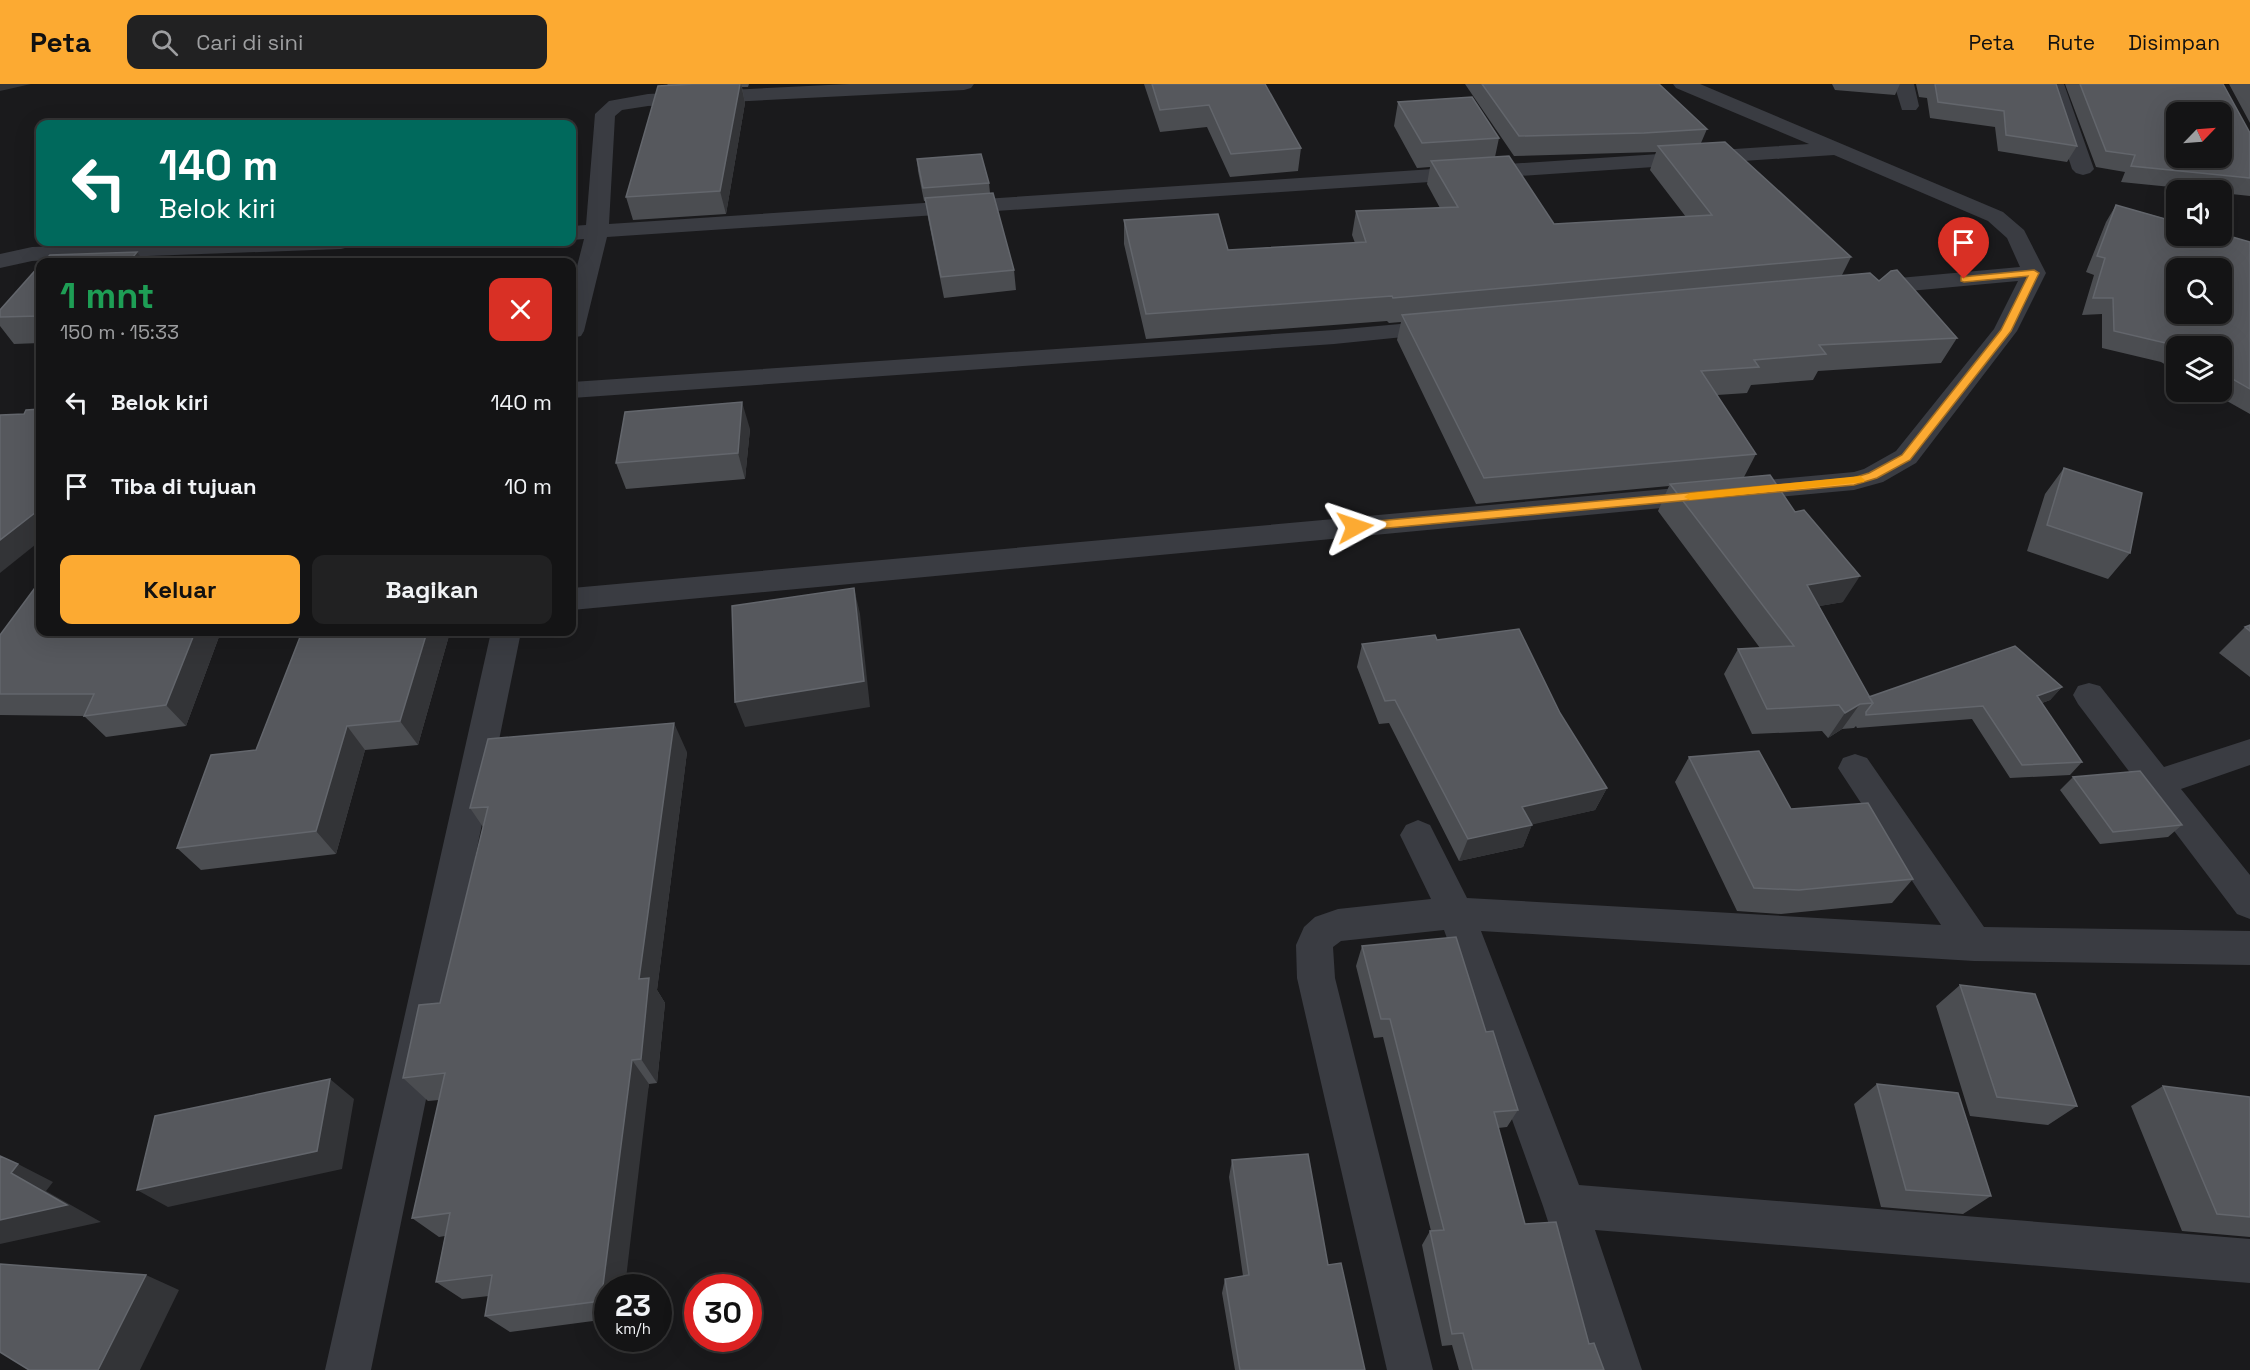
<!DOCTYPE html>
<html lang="id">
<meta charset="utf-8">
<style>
:root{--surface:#141415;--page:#212122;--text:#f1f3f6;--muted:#9d9ea0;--line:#333334;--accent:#fcaa32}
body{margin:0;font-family:"Space Grotesk",sans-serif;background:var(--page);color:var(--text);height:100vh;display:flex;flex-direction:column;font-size:22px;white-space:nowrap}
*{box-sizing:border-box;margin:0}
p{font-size:20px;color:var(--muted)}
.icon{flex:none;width:33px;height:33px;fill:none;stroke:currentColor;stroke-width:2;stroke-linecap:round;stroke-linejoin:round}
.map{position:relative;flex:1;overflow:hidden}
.drawer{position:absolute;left:36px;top:174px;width:540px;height:378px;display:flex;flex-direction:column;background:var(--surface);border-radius:12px;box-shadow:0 6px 24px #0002,0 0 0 2px var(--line)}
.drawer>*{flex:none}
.top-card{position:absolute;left:36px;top:36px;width:540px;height:126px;border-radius:12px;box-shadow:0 6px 24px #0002,0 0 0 2px var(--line);background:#00695c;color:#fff;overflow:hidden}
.needle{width:39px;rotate:65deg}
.tools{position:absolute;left:2166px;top:18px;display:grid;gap:12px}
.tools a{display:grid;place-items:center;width:66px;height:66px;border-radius:12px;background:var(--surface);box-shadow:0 6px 24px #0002,0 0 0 2px var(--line);font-size:30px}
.speed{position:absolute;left:594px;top:1190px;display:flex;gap:12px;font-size:30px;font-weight:700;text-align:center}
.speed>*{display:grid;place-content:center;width:78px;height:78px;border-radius:50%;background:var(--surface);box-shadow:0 6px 24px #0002,0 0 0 2px var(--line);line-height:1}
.speed small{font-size:15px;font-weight:400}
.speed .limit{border:9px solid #d22;background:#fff;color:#111}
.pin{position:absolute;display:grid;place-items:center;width:51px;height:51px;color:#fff;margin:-62px -26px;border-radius:50% 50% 50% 0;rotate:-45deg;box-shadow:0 0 6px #0007}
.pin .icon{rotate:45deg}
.me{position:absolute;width:66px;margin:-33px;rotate:85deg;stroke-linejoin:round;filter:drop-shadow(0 0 4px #0008)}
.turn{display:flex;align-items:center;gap:21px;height:126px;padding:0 24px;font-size:27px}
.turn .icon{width:78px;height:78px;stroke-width:2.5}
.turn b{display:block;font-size:42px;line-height:51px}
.round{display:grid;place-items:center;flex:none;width:63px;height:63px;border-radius:12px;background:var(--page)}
.overview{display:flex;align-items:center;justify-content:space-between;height:102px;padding:0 24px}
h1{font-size:36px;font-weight:600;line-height:45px;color:#1e9e55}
.action{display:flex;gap:12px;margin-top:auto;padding:12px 24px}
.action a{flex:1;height:69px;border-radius:12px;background:var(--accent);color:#111;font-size:24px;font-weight:600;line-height:69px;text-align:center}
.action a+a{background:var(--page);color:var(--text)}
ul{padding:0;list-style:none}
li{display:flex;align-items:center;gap:18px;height:84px;padding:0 24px}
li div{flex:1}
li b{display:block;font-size:22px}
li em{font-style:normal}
header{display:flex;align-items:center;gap:36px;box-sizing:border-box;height:84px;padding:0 30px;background:var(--accent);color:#111}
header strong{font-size:28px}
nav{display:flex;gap:33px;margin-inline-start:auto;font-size:21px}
.search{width:420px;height:54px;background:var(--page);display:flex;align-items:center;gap:15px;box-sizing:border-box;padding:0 21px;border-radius:12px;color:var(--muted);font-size:22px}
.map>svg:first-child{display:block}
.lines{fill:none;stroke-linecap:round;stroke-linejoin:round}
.minor{fill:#3a3c42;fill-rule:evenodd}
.wall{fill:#4b4d51}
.shaded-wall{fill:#333437}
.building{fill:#56585d;stroke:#63666c;stroke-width:1.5;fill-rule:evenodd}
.route{fill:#fcaa32;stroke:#a46e20;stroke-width:1.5}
.slow{fill:#f59e0b}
</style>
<header>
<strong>Peta</strong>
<div class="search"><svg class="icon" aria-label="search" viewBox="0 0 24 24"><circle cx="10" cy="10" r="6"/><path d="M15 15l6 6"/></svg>Cari di sini</div>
<nav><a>Peta</a><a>Rute</a><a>Disimpan</a></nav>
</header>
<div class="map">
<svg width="2250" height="1286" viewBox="0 0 2250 1286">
<rect width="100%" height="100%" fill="#1a1a1c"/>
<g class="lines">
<!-- minor -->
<path class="minor" d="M 849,0 L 974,0 L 971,4 L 964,6 L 648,22 L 622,26 L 615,32 L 609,140 L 1809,60 L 1676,4 L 1673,0 L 1700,0 L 2003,128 L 2024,146 L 2046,189 L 2017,247 L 1916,379 L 1883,398 L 1854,406 L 572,526 L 572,504 L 1854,388 L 1864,385 L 1896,367 L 1994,245 L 2018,197 L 1866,211 L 1858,209 L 1854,204 L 1858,199 L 1866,197 L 2020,183 L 2007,154 L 1988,137 L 1834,71 L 607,153 L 584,247 L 581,252 L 572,254 L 572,202 L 584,155 L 572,156 L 572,142 L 586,141 L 595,30 L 609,17 L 648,10 Z
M 1894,0 L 1914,0 L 1919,22 L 1916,26 L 1902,26 Z
M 2044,0 L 2064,0 L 2094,85 L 2090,89 L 2083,91 L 2076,89 L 2072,85 Z
M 166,158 L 352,158 L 349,163 L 341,165 L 64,175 L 32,177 L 0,184 L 0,170 L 32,163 Z
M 1444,236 L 1453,238 L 1456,243 L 1453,248 L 1334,260 L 572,314 L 572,298 L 1334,246 Z
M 491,548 L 521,548 L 371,1286 L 325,1286 Z
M 2089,599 L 2100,602 L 2164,683 L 2250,655 L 2250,681 L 2181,705 L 2250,791 L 2250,835 L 2237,830 L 2078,620 L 2073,611 L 2078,602 Z
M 1855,670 L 1867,674 L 1984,843 L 2250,847 L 2250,881 L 1974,877 L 1481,847 L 1579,1101 L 2250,1155 L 2250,1199 L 1595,1146 L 1642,1286 L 1596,1286 L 1543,1122 L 1444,846 L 1341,857 L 1333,863 L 1335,894 L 1433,1286 L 1387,1286 L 1297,894 L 1296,861 L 1304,843 L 1315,833 L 1338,825 L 1431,815 L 1400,751 L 1406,741 L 1418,736 L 1430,741 L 1467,814 L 1941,841 L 1838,684 L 1843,674 Z"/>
</g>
<!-- wall -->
<path class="wall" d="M 667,0 L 749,0 L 748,3 L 742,3 L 745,19 L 726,130 L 633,136 L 626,113 L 668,1 Z
M 1144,0 L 1265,0 L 1301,64 L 1298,87 L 1230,93 L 1207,43 L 1160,48 Z
M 1465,0 L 1659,0 L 1707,45 L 1701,59 L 1851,173 L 1842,191 L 1879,197 L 1957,254 L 1941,279 L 1818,287 L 1813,296 L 1751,301 L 1747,309 L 1717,311 L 1756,370 L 1744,393 L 1843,518 L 1819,522 L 1869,613 L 2062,603 L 2050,616 L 2042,619 L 2082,678 L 2070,691 L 2010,694 L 1972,635 L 1857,644 L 1856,642 L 1854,644 L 1842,645 L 1828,654 L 1822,647 L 1752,650 L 1724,590 L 1738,565 L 1760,564 L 1658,427 L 1669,402 L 1476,420 L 1397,256 L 1401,238 L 1389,239 L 1387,237 L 1146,255 L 1124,160 L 1124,136 L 1228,166 L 1355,159 L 1352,151 L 1356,127 L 1440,124 L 1427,100 L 1430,83 L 1417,84 L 1394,42 L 1398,18 L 1499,54 L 1495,73 L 1554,140 L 1686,133 L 1650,86 L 1656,68 L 1514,72 Z
M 1832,0 L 1900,0 L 1895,11 L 1835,6 Z
M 1916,0 L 2056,0 L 2077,62 L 2067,78 L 1998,67 L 1995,43 L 1930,34 L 1927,14 L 1919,13 Z
M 2065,0 L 2223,0 L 2250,49 L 2250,112 L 2222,109 L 2222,106 L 2201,106 L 2121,98 L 2125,88 L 2096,83 Z
M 2229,0 L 2250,0 L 2250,39 Z
M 917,75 L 989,99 L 990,109 L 1014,186 L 1016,206 L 944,214 L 928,134 L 926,117 L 924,117 L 918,87 Z
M 2116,121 L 2250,158 L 2250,330 L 2211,308 L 2222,308 L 2222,262 L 2176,262 L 2176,287 L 2161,278 L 2102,264 L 2102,230 L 2082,231 L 2094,191 L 2086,188 L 2106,138 Z
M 40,181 L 40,259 L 14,260 L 0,242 L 0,226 Z
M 750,345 L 745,395 L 626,405 L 616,379 Z
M 2064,384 L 2130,469 L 2108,495 L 2027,467 L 2045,410 Z
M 2250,541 L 2250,593 L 2219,569 L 2245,543 Z
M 40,548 L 220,550 L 186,642 L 106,653 L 84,632 L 0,631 L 0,551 Z
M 302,548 L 450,548 L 418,661 L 365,666 L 336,770 L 201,786 L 177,764 L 256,666 Z
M 1437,556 L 1560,629 L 1607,704 L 1595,726 L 1532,740 L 1523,763 L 1459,777 L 1389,639 L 1379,640 L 1357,583 L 1362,560 Z
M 687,668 L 657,906 L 665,919 L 657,999 L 649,1000 L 608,1203 L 608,1235 L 510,1248 L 485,1232 L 489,1212 L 462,1215 L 436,1198 L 445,1152 L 439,1153 L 412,1134 L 439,1016 L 428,1017 L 403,994 L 440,919 L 483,743 L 470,724 Z
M 1689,673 L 1913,795 L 1892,819 L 1781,830 L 1737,827 L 1675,698 Z
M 2073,693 L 2182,741 L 2168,753 L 2100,760 L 2060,706 Z
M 1362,862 L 1486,948 L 1518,1026 L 1507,1043 L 1498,1044 L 1525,1140 L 1604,1286 L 1459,1286 L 1452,1261 L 1442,1262 L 1422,1161 L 1430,1147 L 1431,1147 L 1383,953 L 1374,954 L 1356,882 Z
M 1960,901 L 2077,1022 L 2048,1041 L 1970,1032 L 1936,922 Z
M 1877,1000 L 1991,1112 L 1963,1130 L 1881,1123 L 1854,1020 Z
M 2163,1002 L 2250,1013 L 2250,1153 L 2182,1147 L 2131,1022 Z
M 1232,1076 L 1328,1181 L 1365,1286 L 1235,1286 L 1222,1209 L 1225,1195 L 1243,1192 L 1229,1093 Z"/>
<!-- shaded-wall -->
<path class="shaded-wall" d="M 0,0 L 31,0 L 0,7 Z
M 740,0 L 741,0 L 745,19 L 726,130 L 720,107 Z
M 137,168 L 144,178 L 129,178 Z
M 742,318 L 750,345 L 745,395 L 738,369 Z
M 40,425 L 40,457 L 0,489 L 0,456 Z
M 1860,492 L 1843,518 L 1791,527 L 1807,501 Z
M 854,504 L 860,530 L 870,623 L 745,643 L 735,618 Z
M 195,548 L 218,548 L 220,550 L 186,642 L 166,621 Z
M 427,548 L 450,548 L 418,661 L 400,637 Z
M 2062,603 L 2050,616 L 2026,625 L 2037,612 Z
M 1860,620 L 1842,645 L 1828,654 L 1845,629 Z
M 674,639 L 687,668 L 657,906 L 665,919 L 657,999 L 641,975 L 639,895 Z
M 347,642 L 365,666 L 336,770 L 316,747 Z
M 1607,704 L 1595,726 L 1513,745 L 1522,723 Z
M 1532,741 L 1523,763 L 1459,777 L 1468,755 Z
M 632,976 L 649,1000 L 625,1203 L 608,1203 L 608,1223 L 601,1217 Z
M 330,995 L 354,1015 L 342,1085 L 168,1123 L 137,1106 Z
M 18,1080 L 53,1098 L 46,1107 L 101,1138 L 0,1160 L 0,1136 L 11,1089 Z
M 146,1191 L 179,1206 L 140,1286 L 98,1286 Z"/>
<!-- building -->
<path class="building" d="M 694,0 L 740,0 L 720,107 L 626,113 L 658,2 Z
M 1152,0 L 1265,0 L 1301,64 L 1231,70 L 1209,21 L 1160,26 Z
M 1482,0 L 1659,0 L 1707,45 L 1644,49 L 1519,52 Z
M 1935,0 L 2056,0 L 2077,62 L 2006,51 L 2004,27 L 1938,18 Z
M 2080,0 L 2223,0 L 2250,49 L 2250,94 L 2131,82 L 2135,71 L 2106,67 ZM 2176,28 L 2222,28 L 2222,74 L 2176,74 Z
M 1472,13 L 1499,54 L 1422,59 L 1398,18 Z
M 1725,58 L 1851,173 L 1393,214 L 1392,212 L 1146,230 L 1124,136 L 1218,130 L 1228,166 L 1366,158 L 1356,127 L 1458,123 L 1431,77 L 1509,72 L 1554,140 L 1712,131 L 1658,62 Z
M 981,70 L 989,99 L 923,104 L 917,75 Z
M 993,109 L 1014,186 L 941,193 L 925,114 Z
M 2116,121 L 2176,138 L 2176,152 L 2222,152 L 2222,150 L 2250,158 L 2250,305 L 2222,289 L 2222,262 L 2176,263 L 2174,261 L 2114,247 L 2113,214 L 2093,214 L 2105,174 L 2097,172 ZM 2176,184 L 2222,184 L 2222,230 L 2176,230 Z
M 137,168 L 129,178 L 43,178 L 50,171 Z
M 40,181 L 40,232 L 0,233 L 0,226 Z
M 1897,186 L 1957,254 L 1819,261 L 1826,270 L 1754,276 L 1759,283 L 1701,287 L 1756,370 L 1484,394 L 1402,231 L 1870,189 L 1879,197 L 1891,187 Z
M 742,318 L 738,369 L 616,379 L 625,328 Z
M 40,325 L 40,425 L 0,456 L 0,331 L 24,330 L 26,326 Z
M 2064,384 L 2142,409 L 2130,469 L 2047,441 Z
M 1770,391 L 1795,428 L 1804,426 L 1860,492 L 1807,501 L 1873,619 L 1860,620 L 1845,629 L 1839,621 L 1767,625 L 1738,565 L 1794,562 L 1670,400 Z
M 40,497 L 40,548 L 195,548 L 166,621 L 84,632 L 94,610 L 0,610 L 0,551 Z
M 854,504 L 864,597 L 735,618 L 732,522 Z
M 2250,541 L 2250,547 L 2245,543 Z
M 1519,545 L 1560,629 L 1607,704 L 1522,723 L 1532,741 L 1468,755 L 1395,616 L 1385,617 L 1362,560 L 1435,551 L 1437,556 Z
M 302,548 L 427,548 L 400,637 L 347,642 L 316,747 L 177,764 L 211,671 L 256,666 Z
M 2015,562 L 2062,603 L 2037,612 L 2082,678 L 2022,681 L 1983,622 L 1866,631 L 1866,628 L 1873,619 L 1869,613 Z
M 674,639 L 639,895 L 649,894 L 641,975 L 632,976 L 601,1217 L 485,1232 L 492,1191 L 436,1198 L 450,1129 L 412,1134 L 445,989 L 403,994 L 419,921 L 440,919 L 488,723 L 470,724 L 488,655 Z
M 1759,667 L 1791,725 L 1868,719 L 1913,795 L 1799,806 L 1754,804 L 1689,673 Z
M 2140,687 L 2182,741 L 2113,748 L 2073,693 Z
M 1456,853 L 1486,948 L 1493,947 L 1518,1026 L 1494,1028 L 1525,1140 L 1556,1138 L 1589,1260 L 1594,1259 L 1604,1286 L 1473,1286 L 1463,1249 L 1452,1250 L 1430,1147 L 1444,1146 L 1390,935 L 1381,935 L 1362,862 Z
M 1960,901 L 2035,910 L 2077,1022 L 1997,1013 Z
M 330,995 L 317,1067 L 137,1106 L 155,1032 Z
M 1877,1000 L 1958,1009 L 1991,1112 L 1906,1106 Z
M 2163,1002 L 2250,1013 L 2250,1133 L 2217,1130 Z
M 1308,1070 L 1328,1181 L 1341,1179 L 1365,1286 L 1240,1286 L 1225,1195 L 1249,1191 L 1232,1076 Z
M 0,1072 L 18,1080 L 11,1089 L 67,1121 L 0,1136 Z
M 0,1180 L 146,1191 L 98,1286 L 29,1286 L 0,1268 Z"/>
<!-- route -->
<path class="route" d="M 2034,186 L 2039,189 L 2011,247 L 1910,376 L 1877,394 L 1854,401 L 1355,447 L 1349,443 L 1355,439 L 1853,394 L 1869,389 L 1902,371 L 2001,246 L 2028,192 L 1964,198 L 1961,197 L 1961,193 Z"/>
<!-- slow -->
<path class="slow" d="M 1860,392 L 1865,396 L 1864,398 L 1690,416 L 1684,413 L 1690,409 Z"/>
</svg>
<div class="tools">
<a><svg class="needle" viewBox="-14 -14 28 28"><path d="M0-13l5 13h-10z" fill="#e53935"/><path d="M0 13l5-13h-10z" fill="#9d9ea0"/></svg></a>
<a><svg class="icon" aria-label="sound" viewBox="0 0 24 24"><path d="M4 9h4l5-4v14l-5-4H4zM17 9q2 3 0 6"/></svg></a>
<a><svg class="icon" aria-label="search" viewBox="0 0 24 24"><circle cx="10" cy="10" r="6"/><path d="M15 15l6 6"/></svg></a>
<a><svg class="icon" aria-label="layers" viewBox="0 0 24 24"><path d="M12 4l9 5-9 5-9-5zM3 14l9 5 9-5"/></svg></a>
</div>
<div class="speed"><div>23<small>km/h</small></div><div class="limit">30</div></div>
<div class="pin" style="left:1964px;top:195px;background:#d93025"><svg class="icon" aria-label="arrive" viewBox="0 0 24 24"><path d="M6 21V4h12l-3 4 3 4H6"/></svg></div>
<svg class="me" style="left:1355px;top:443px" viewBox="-20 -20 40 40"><path d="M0-17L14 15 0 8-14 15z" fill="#fcaa32" stroke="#fff" stroke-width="4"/></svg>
<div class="top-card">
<div class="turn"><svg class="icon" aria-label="left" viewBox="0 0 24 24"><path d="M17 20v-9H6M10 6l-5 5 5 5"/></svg><div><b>140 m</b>Belok kiri</div></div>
</div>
<section class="drawer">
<div class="overview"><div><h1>1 mnt</h1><p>150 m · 15:33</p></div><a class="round" style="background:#d93025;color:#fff"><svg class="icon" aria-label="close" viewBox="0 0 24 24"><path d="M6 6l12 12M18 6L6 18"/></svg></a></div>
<ul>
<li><svg class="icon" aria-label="left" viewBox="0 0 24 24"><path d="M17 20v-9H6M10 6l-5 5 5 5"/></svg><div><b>Belok kiri</b></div><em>140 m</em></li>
<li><svg class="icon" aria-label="arrive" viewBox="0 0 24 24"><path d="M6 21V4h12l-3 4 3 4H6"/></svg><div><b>Tiba di tujuan</b></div><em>10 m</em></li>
</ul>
<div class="action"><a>Keluar</a><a>Bagikan</a></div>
</section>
</div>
